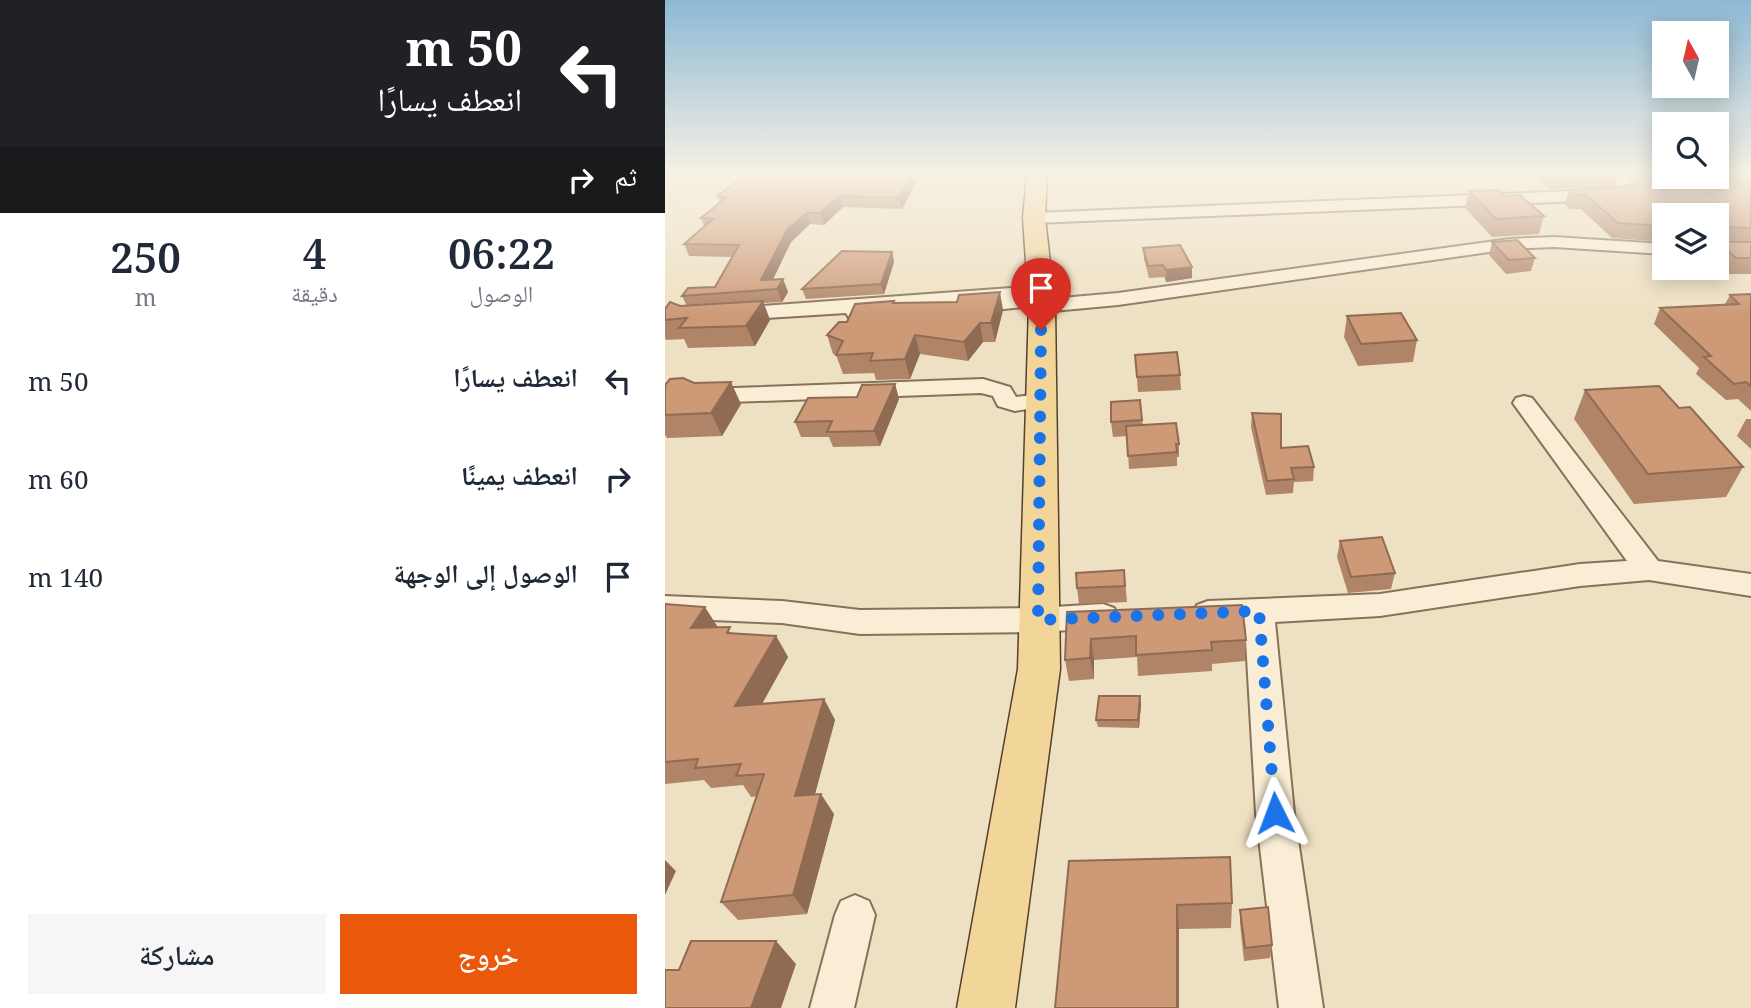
<!DOCTYPE html>
<html lang="ar">
<meta charset="utf-8">
<style>
:root{--surface:#fff;--page:#f6f6f7;--text:#1f2937;--muted:#747a83;--accent:#ea580c}
body{margin:0;font-family:"Noto Serif","Noto Naskh Arabic",serif;background:var(--page);color:var(--text);direction:rtl;height:100vh;display:flex;flex-direction:column;font-size:26px;white-space:nowrap}
*{box-sizing:border-box;margin:0}
p{font-size:23px;color:var(--muted)}
.icon{flex:none;width:38px;height:38px;fill:none;stroke:currentColor;stroke-width:2;stroke-linecap:round;stroke-linejoin:round}
.map{position:relative;flex:1;overflow:hidden;direction:ltr}
.drawer{display:flex;flex-direction:column;background:var(--surface);width:665px}
.drawer>*{flex:none}
.banner{background:#202124;color:#fff;overflow:hidden}
.needle{width:46px;rotate:352deg}
.controls{position:absolute;left:987px;top:21px;display:grid;gap:14px}
.controls a{display:grid;place-items:center;width:77px;height:77px;border-radius:0px;background:var(--surface);box-shadow:0 4px 18px #0003;font-size:35px}
.pin{position:absolute;display:grid;place-items:center;width:60px;height:60px;color:#fff;margin:-72px -30px;border-radius:50% 50% 50% 0;rotate:-45deg;box-shadow:0 0 7px #0007}
.pin .icon{rotate:45deg}
.me{position:absolute;width:77px;margin:-38px;rotate:357deg;stroke-linejoin:round;filter:drop-shadow(0 0 5px #0008)}
.turn{display:flex;align-items:center;gap:24px;height:147px;padding:0 28px;font-size:32px}
.turn .icon{width:91px;height:91px;stroke-width:2.5}
.turn b{display:block;font-size:49px;line-height:60px}
.then{display:flex;align-items:center;height:66px;padding:0 28px;background:#0003;gap:14px;font-size:26px}
.eta{display:flex;justify-content:space-evenly;align-items:center;height:119px;text-align:center}
.eta b{font-size:42px;font-weight:600;line-height:49px}
.action{display:flex;gap:14px;margin-top:auto;padding:14px 28px}
.action a{flex:1;height:80px;border-radius:0px;background:var(--accent);color:#fff;font-size:28px;font-weight:600;line-height:80px;text-align:center}
.action a+a{background:var(--page);color:var(--text)}
ul{padding:0;list-style:none}
li{display:flex;align-items:center;gap:21px;height:98px;padding:0 28px}
li div{flex:1}
li b{display:block;font-size:26px}
li em{font-style:normal}
main{display:flex;flex:1;min-height:0}
.map>svg:first-child{display:block}
.farmland{fill:#e4dbaf}
.lines{fill:none;stroke-linecap:round;stroke-linejoin:round}
.minor-casing{stroke:#887159;stroke-width:4}
.major-casing{stroke:#563f2d;stroke-width:3}
.minor{fill:#f9eed5;fill-rule:evenodd}
.major{fill:#f2d599;fill-rule:evenodd}
.wall{fill:#b08466}
.shaded-wall{fill:#906b53}
.building{fill:#cd9977;stroke:#906b53;stroke-width:2}
.route{stroke:#1a73e8;stroke-width:12;stroke-dasharray:0 21.6}
</style>
<main>
<div class="map">
<svg width="1086" height="1008" viewBox="0 0 1086 1008">
<rect width="100%" height="100%" fill="#eee0c2"/>
<!-- farmland -->
<path class="farmland" d="M 0,175 L 42,175 L 0,213 Z"/>
<g class="lines">
<!-- minor casing -->
<g class="minor-casing">
<path id="minor" d="M 943,175 L 959,175 L 974,190 L 965,196 L 941,200 L 369,223 L 361,218 L 369,213 L 956,189 Z
M 889,237 L 999,244 L 999,254 L 889,247 L 845,249 L 453,305 L 377,312 L 370,310 L 368,306 L 302,313 L 295,311 L 292,307 L 294,304 L 230,309 L 232,312 L 229,316 L 184,318 L 181,313 L 68,320 L 58,314 L 68,308 L 375,286 L 382,288 L 385,299 L 453,293 L 845,239 Z
M 318,379 L 345,387 L 351,397 L 375,394 L 383,396 L 386,401 L 383,406 L 350,411 L 333,406 L 328,396 L 316,393 L 40,403 L 32,401 L 29,396 L 32,391 L 40,389 Z
M 859,396 L 867,398 L 993,561 L 1086,574 L 1086,596 L 984,580 L 915,586 L 715,616 L 610,622 L 629,813 L 658,1008 L 614,1008 L 591,813 L 580,623 L 543,625 L 532,621 L 528,613 L 532,605 L 543,601 L 715,594 L 915,564 L 962,561 L 848,403 L 851,398 Z
M 0,596 L 117,601 L 195,610 L 373,608 L 438,604 L 449,608 L 453,616 L 449,624 L 438,628 L 373,632 L 195,634 L 117,623 L 0,618 Z
M 190,895 L 204,901 L 210,915 L 189,1008 L 145,1008 L 170,915 L 176,901 Z"/>
</g>
<!-- major casing -->
<g class="major-casing">
<path id="major" d="M 362,175 L 382,175 L 380,218 L 390,306 L 395,669 L 350,1008 L 292,1008 L 353,669 L 364,306 L 358,218 Z"/>
</g>
<!-- minor -->
<use href="#minor" class="minor"/>
<!-- major -->
<use href="#major" class="major"/>
</g>
<!-- wall -->
<path class="wall" d="M 255,175 L 237,209 L 178,207 L 159,225 L 145,224 L 126,242 L 107,280 L 118,279 L 123,292 L 117,302 L 98,303 L 105,320 L 90,346 L 23,348 L 19,339 L 1,340 L 0,338 L 0,309 L 22,306 L 17,296 L 50,287 L 67,257 L 24,256 L 19,244 L 39,226 L 36,218 L 55,203 L 52,196 Z
M 827,175 L 866,175 L 828,177 Z
M 869,175 L 954,175 L 950,187 L 884,189 Z
M 963,175 L 1086,177 L 1086,274 L 1064,274 L 1052,263 L 1052,215 L 999,215 L 999,242 L 947,238 L 916,209 L 905,209 L 900,204 L 904,190 L 946,188 L 971,184 Z
M 804,191 L 839,196 L 879,216 L 874,234 L 827,237 L 800,208 Z
M 827,242 L 870,258 L 866,271 L 841,274 L 824,255 Z
M 478,248 L 527,278 L 501,282 L 499,277 L 484,278 L 479,259 Z
M 227,252 L 229,262 L 219,294 L 141,299 L 137,289 Z
M 1086,294 L 1086,411 L 1073,399 L 1061,400 L 1031,374 L 1034,368 L 989,324 L 995,308 L 1060,304 L 1065,295 Z
M 230,303 L 338,310 L 330,342 L 318,342 L 303,361 L 255,354 L 245,379 L 211,380 L 209,373 L 178,374 L 171,355 L 168,354 L 162,335 L 182,322 Z
M 682,316 L 752,340 L 748,362 L 693,366 L 679,337 Z
M 470,355 L 515,375 L 516,390 L 473,392 Z
M 230,384 L 234,399 L 215,446 L 168,447 L 164,437 L 136,437 L 130,422 L 192,397 Z
M 0,385 L 76,404 L 57,436 L 2,438 L 0,435 Z
M 920,390 L 1014,408 L 1078,467 L 1061,497 L 969,504 L 909,419 Z
M 587,413 L 616,448 L 649,467 L 648,481 L 629,482 L 628,493 L 601,495 L 586,427 Z
M 1081,419 L 1086,419 L 1086,449 L 1072,436 Z
M 477,420 L 478,425 L 514,444 L 514,457 L 512,457 L 512,466 L 464,469 L 462,436 L 448,437 L 446,422 Z
M 675,541 L 730,573 L 726,589 L 683,593 L 672,557 Z
M 459,570 L 462,602 L 414,604 L 412,588 Z
M 0,604 L 68,633 L 111,636 L 123,657 L 97,704 L 159,699 L 170,720 L 150,794 L 169,814 L 142,914 L 73,920 L 56,902 L 92,796 L 86,797 L 78,785 L 46,788 L 39,780 L 0,784 Z
M 402,612 L 581,640 L 580,661 L 547,664 L 547,671 L 473,676 L 472,657 L 429,660 L 429,679 L 404,681 L 400,660 Z
M 476,704 L 474,728 L 433,727 L 431,720 Z
M 404,861 L 567,903 L 566,928 L 514,929 Z
M 575,910 L 607,945 L 605,958 L 579,961 L 575,923 Z"/>
<!-- shaded-wall -->
<path class="shaded-wall" d="M 247,175 L 255,175 L 237,209 L 234,198 Z
M 174,196 L 178,207 L 159,225 L 155,213 Z
M 142,213 L 145,224 L 126,242 L 103,290 L 96,280 L 122,230 Z
M 227,252 L 229,262 L 219,294 L 216,284 Z
M 527,267 L 527,278 L 501,282 L 501,270 Z
M 118,279 L 123,292 L 117,302 L 112,289 Z
M 335,292 L 338,310 L 330,342 L 326,323 Z
M 98,301 L 105,320 L 90,346 L 81,326 Z
M 315,323 L 318,342 L 303,361 L 299,342 Z
M 250,335 L 255,354 L 245,379 L 240,359 Z
M 66,382 L 76,404 L 57,436 L 46,413 Z
M 230,384 L 234,399 L 215,446 L 209,431 Z
M 40,607 L 54,629 L 26,628 Z
M 111,636 L 123,657 L 84,727 L 70,706 Z
M 426,639 L 429,660 L 429,679 L 425,658 Z
M 475,696 L 476,704 L 474,728 L 473,720 Z
M 159,699 L 170,720 L 144,816 L 130,796 Z
M 156,794 L 169,814 L 142,914 L 128,895 Z
M 0,860 L 11,871 L 0,895 Z
M 512,905 L 514,929 L 514,1008 L 512,1008 Z
M 111,941 L 131,964 L 116,1008 L 86,1008 Z"/>
<!-- building -->
<path class="building" d="M 81,175 L 247,175 L 234,198 L 174,196 L 155,213 L 142,213 L 122,230 L 96,280 L 118,279 L 112,289 L 17,296 L 23,288 L 50,287 L 74,245 L 19,244 L 48,219 L 36,218 L 62,197 L 52,196 Z
M 981,175 L 999,175 L 999,177 L 1052,177 L 1052,175 L 1078,175 L 1081,177 L 1086,177 L 1086,228 L 1059,227 L 1056,239 L 1059,242 L 1086,242 L 1086,258 L 1071,258 L 1052,241 L 1052,215 L 999,215 L 999,226 L 953,223 L 920,194 L 910,195 L 904,190 L 946,188 L 971,184 Z
M 833,190 L 839,196 L 855,195 L 879,216 L 831,219 L 804,191 Z
M 852,240 L 870,258 L 844,260 L 827,242 Z
M 515,245 L 527,267 L 501,270 L 498,265 L 483,266 L 478,248 Z
M 177,251 L 227,252 L 216,284 L 137,289 Z
M 335,292 L 326,323 L 315,323 L 299,342 L 250,335 L 240,359 L 205,361 L 208,353 L 171,355 L 178,341 L 162,335 L 174,322 L 182,322 L 190,304 L 229,301 L 228,303 L 292,302 L 294,295 Z
M 1086,294 L 1086,386 L 1081,382 L 1069,384 L 1039,357 L 1046,356 L 995,308 L 1074,304 L 1065,295 Z
M 98,301 L 81,326 L 14,328 L 22,318 L 0,320 L 0,309 L 5,302 L 15,306 Z
M 736,313 L 752,340 L 696,344 L 682,316 Z
M 512,352 L 515,375 L 472,377 L 470,355 Z
M 18,378 L 29,383 L 66,382 L 46,413 L 0,415 L 0,385 L 5,379 Z
M 230,384 L 209,431 L 162,432 L 167,421 L 130,422 L 143,398 L 192,397 L 197,385 Z
M 994,386 L 1014,408 L 1025,407 L 1078,467 L 983,474 L 920,390 Z
M 475,400 L 477,420 L 446,422 L 446,402 Z
M 587,413 L 616,414 L 616,448 L 643,446 L 649,467 L 626,468 L 629,479 L 602,481 Z
M 511,423 L 514,444 L 511,444 L 512,452 L 463,456 L 461,426 Z
M 717,537 L 730,573 L 686,577 L 675,541 Z
M 459,570 L 460,586 L 412,588 L 411,573 Z
M 0,604 L 40,607 L 26,628 L 65,627 L 62,633 L 111,636 L 70,706 L 159,699 L 130,796 L 156,794 L 128,895 L 56,902 L 99,774 L 71,776 L 76,764 L 30,768 L 33,759 L 0,762 Z
M 577,605 L 581,640 L 546,642 L 547,650 L 471,655 L 471,636 L 426,639 L 425,658 L 400,660 L 402,612 Z
M 434,696 L 475,696 L 473,720 L 431,720 Z
M 565,857 L 567,903 L 512,905 L 512,1008 L 390,1008 L 404,861 Z
M 603,907 L 607,945 L 580,948 L 575,910 Z
M 26,941 L 111,941 L 86,1008 L 0,1008 L 0,970 L 14,970 Z"/>
<!-- sky -->
<linearGradient id="sky" x2="0" y2="1"><stop stop-color="#8db9d5"/><stop offset="0.55" stop-color="#f7f1e4"/><stop offset="1" stop-color="#f7f1e4" stop-opacity="0"/></linearGradient>
<rect width="1086" height="317" fill="url(#sky)"/>
<g class="lines">
<!-- route -->
<path class="route" d="M 376,330 L 373,620 L 594,611 L 610,813"/>
</g>
</svg>
<div class="controls">
<a><svg class="needle" viewBox="-14 -14 28 28"><path d="M0-13l5 13h-10z" fill="#e53935"/><path d="M0 13l5-13h-10z" fill="#747a83"/></svg></a>
<a><svg class="icon" aria-label="search" viewBox="0 0 24 24"><circle cx="10" cy="10" r="6"/><path d="M15 15l6 6"/></svg></a>
<a><svg class="icon" aria-label="layers" viewBox="0 0 24 24"><path d="M12 4l9 5-9 5-9-5zM3 14l9 5 9-5"/></svg></a>
</div>
<div class="pin" style="left:376px;top:330px;background:#d93025"><svg class="icon" aria-label="arrive" viewBox="0 0 24 24"><path d="M6 21V4h12l-3 4 3 4H6"/></svg></div>
<svg class="me" style="left:610px;top:813px" viewBox="-20 -20 40 40"><path d="M0-17L14 15 0 8-14 15z" fill="#1a73e8" stroke="#fff" stroke-width="4"/></svg>
</div>
<section class="drawer">
<div class="banner">
<div class="turn"><svg class="icon" aria-label="left" viewBox="0 0 24 24"><path d="M17 20v-9H6M10 6l-5 5 5 5"/></svg><div><b>50 m</b>انعطف يسارًا</div></div>
<div class="then">ثم<svg class="icon" aria-label="right" viewBox="0 0 24 24"><path d="M7 20v-9h11M14 6l5 5-5 5"/></svg></div>
</div>
<div class="eta">
<div><b>06:22</b><p>الوصول</p></div>
<div><b>4</b><p>دقيقة</p></div>
<div><b>250</b><p>m</p></div>
</div>
<ul>
<li><svg class="icon" aria-label="left" viewBox="0 0 24 24"><path d="M17 20v-9H6M10 6l-5 5 5 5"/></svg><div><b>انعطف يسارًا</b></div><em>50 m</em></li>
<li><svg class="icon" aria-label="right" viewBox="0 0 24 24"><path d="M7 20v-9h11M14 6l5 5-5 5"/></svg><div><b>انعطف يمينًا</b></div><em>60 m</em></li>
<li><svg class="icon" aria-label="arrive" viewBox="0 0 24 24"><path d="M6 21V4h12l-3 4 3 4H6"/></svg><div><b>الوصول إلى الوجهة</b></div><em>140 m</em></li>
</ul>
<div class="action"><a>خروج</a><a>مشاركة</a></div>
</section>
</main>
